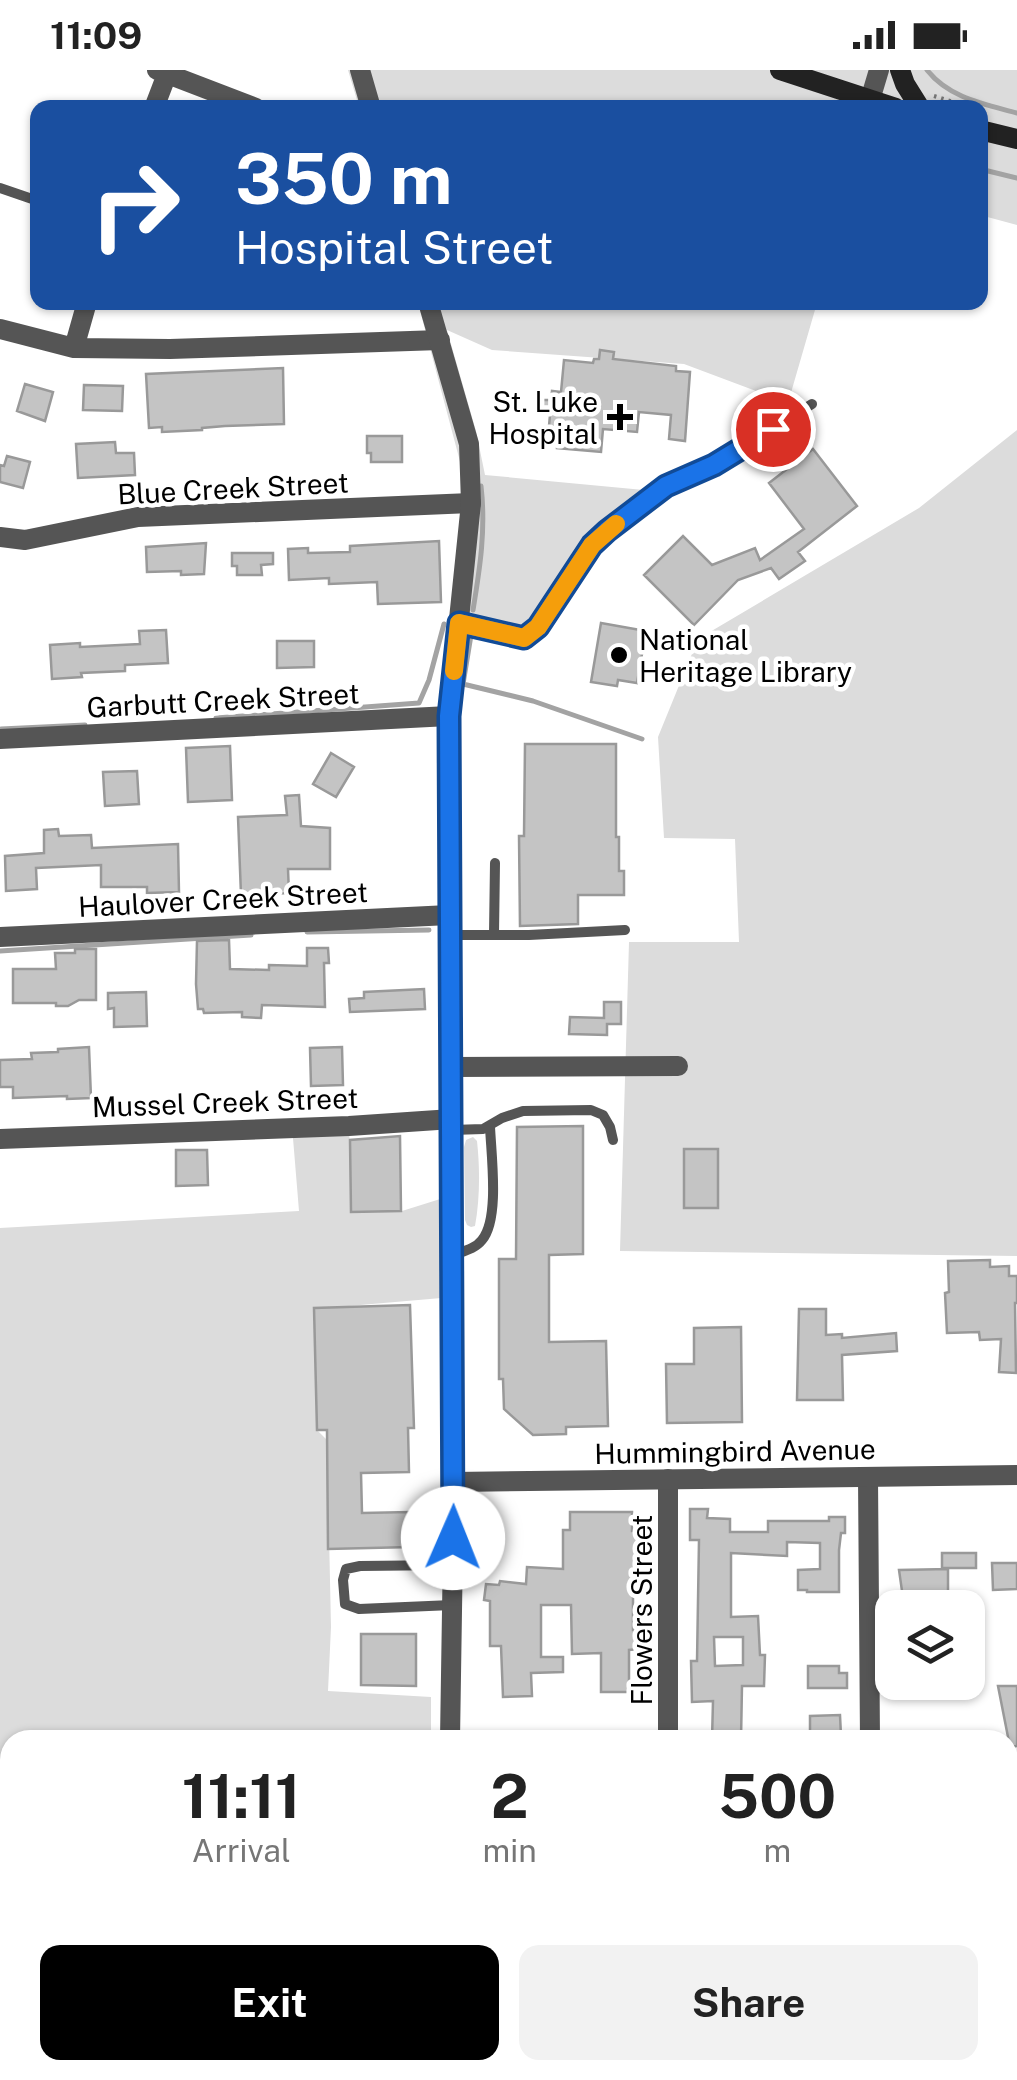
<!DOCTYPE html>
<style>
:root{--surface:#fff;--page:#f2f2f2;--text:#222;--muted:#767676;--accent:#000}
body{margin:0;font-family:"Public Sans",sans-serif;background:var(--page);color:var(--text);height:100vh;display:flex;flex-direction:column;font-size:38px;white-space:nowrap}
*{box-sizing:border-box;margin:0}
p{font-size:32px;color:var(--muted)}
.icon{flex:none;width:55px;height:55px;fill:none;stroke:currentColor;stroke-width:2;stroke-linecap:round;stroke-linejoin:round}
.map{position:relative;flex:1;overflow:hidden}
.panel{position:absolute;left:0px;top:1660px;width:1018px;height:350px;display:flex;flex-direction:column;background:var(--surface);border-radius:30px 30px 0 0;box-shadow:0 2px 8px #0004}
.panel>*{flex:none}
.guide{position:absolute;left:30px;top:30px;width:958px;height:210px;border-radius:20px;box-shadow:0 2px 8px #0004;background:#1a4fa0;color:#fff;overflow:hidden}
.controls{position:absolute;left:875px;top:1520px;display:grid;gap:20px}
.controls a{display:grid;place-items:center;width:110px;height:110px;border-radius:20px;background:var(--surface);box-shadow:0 2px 8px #0004;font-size:50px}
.pin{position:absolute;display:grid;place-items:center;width:85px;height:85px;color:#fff;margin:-42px;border:5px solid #fff;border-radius:50%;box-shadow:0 2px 10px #0007}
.me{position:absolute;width:110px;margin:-55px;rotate:1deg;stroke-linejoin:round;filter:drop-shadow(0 0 8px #0008)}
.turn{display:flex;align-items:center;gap:35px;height:210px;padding:0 40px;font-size:45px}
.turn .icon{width:130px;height:130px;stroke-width:2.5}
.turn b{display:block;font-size:70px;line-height:85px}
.eta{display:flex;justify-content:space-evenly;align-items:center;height:170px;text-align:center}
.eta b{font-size:60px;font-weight:700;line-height:70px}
.button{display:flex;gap:20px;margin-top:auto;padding:20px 40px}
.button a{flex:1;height:115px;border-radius:20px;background:var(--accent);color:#fff;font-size:40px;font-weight:700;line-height:115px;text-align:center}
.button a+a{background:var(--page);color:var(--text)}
.status{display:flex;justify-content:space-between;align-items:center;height:70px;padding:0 50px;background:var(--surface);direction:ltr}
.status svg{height:28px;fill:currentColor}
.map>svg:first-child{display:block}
.green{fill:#dcdcdc}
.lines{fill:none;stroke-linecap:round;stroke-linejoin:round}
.stream{stroke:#a3a3a3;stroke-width:5}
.building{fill:#c4c4c4;stroke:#999;stroke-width:2.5;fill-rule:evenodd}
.path{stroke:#777;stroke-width:4;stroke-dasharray:2.5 5;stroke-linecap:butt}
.service{stroke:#555;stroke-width:10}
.minor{stroke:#555;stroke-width:20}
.tertiary{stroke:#555;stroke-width:20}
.secondary{stroke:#222;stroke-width:20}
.route-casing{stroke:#114b97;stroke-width:25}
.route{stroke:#1a73e8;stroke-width:18}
.slow{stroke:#f59e0b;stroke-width:18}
.poi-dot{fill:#000;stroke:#fff;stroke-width:4}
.labels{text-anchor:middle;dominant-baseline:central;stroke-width:9;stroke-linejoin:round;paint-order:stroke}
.poi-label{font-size:28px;fill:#000;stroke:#fff;text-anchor:end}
.street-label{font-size:28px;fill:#000;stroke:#fff}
</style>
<div class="status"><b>11:09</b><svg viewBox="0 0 49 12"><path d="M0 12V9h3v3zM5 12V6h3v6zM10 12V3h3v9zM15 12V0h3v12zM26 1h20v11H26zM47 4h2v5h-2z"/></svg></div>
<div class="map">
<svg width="1017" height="2010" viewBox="0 0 1017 2010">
<rect width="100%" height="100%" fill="#fff"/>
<!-- green -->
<path class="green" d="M 348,0 L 1017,0 L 1017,155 L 980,145 L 980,38 L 359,37 Z
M 418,233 L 817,233 L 788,333 L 684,294 L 492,280 L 447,260 L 476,361 L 485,405 L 665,422 L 599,471 L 523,559 L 474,548 L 459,553 L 471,433 Z
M 1017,360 L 1017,1186 L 620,1181 L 629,872 L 739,872 L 735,769 L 664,768 L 658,667 L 698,569 L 919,438 Z
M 292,1056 L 349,1056 L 352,1142 L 402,1141 L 453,1125 L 453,1227 L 314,1239 L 317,1360 L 327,1370 L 331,1557 L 328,1621 L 431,1627 L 431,1670 L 10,1670 L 10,1870 L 0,1870 L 0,1158 L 299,1141 Z
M 473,1067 L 477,1071 C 480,1098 480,1129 475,1156 L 471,1157 L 467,1155 L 465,1150 L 464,1077 L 466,1070 Z"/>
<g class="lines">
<!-- stream -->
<path class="stream" d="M 927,0 C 949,28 984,34 1017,43
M 980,99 L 1017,108
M 473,540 C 480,498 486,459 481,416
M 471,565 L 463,614 L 533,631 L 642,669
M 216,648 L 419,633 L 429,610 L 444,554
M 1,659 L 85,655
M 307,862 L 429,860
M 0,881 L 251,865
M 0,1846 L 10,1846"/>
</g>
<!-- building -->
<path class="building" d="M 600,280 L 614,282 L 613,289 L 676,296 L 676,301 L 690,302 L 685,371 L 669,369 L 671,345 L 639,342 L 637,362 L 603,359 L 601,382 L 557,378 L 559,357 L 549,356 L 550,345 L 539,344 L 541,330 L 551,330 L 552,321 L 561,322 L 564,290 L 593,293 L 594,289 L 599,289 Z
M 283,298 L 284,354 L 225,356 L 202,358 L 202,360 L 162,362 L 162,357 L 149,358 L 146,304 Z
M 25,314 L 53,322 L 45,351 L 17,341 Z
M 84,315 L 123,316 L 122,341 L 83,340 Z
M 367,366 L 402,366 L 402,392 L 371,392 L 371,383 L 367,383 Z
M 115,372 L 116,383 L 134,383 L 135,405 L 78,408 L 76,374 Z
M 813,379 L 857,436 L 798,482 L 805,491 L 779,509 L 771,498 L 738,510 L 694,555 L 644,505 L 683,466 L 712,495 L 755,478 L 760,490 L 804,459 L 769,413 Z
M 7,386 L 30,392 L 23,418 L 0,412 L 0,395 L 4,396 Z
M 439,471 L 441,532 L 378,534 L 377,512 L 329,514 L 329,508 L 289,510 L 288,479 L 308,478 L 308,483 L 350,482 L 350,476 Z
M 206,473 L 204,504 L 181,505 L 181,501 L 147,502 L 146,477 Z
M 232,483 L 273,483 L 273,494 L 261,495 L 262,505 L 237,505 L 237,496 L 232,496 Z
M 601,553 L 646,561 L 637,613 L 618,610 L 617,616 L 591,612 Z
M 166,560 L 168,593 L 125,595 L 125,601 L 81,603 L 82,607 L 52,609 L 50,575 L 80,573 L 80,577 L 140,574 L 139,561 Z
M 277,571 L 314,571 L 314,597 L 277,598 Z
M 525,674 L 616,674 L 616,767 L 619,767 L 619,801 L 624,801 L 624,825 L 578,825 L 578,854 L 520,856 L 519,766 L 524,766 Z
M 230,676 L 232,730 L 188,732 L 186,678 Z
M 331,683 L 354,697 L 336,727 L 313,714 Z
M 137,701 L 139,734 L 105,736 L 103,702 Z
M 299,725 L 301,756 L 330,758 L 330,799 L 288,799 L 289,823 L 241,825 L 238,747 L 287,745 L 285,726 Z
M 58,759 L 59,766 L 91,765 L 92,778 L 178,774 L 179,822 L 147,823 L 147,817 L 101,817 L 101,795 L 36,798 L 37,819 L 6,821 L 5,786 L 44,783 L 44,760 Z
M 229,870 L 230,899 L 269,900 L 269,895 L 307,896 L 307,878 L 328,878 L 329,893 L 324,893 L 325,937 L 262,935 L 261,948 L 242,947 L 242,942 L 204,943 L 203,939 L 198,939 L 196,914 L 197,871 Z
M 75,879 L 96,879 L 96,930 L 79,930 L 68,936 L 56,936 L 56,933 L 13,933 L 13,899 L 56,899 L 55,883 L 75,883 Z
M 424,919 L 425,939 L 350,942 L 349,929 L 364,928 L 364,922 Z
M 146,922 L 147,956 L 114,957 L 114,938 L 108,939 L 108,923 Z
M 604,932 L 621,932 L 621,954 L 607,954 L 607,965 L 569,964 L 570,947 L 604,948 Z
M 89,977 L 91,1028 L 67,1029 L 67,1026 L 13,1028 L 13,1017 L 0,1017 L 0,990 L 32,989 L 31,983 L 58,982 L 58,979 Z
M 342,977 L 343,1015 L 311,1016 L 310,978 Z
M 583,1056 L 583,1184 L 549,1185 L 549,1272 L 606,1271 L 608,1356 L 566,1357 L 566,1364 L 533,1365 L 504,1339 L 503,1309 L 499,1309 L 499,1189 L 516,1189 L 517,1057 Z
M 400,1066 L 401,1141 L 351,1142 L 350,1070 Z
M 684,1079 L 718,1079 L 718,1138 L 684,1138 Z
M 176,1080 L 207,1080 L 208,1115 L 176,1116 Z
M 990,1190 L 990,1197 L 1009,1196 L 1009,1206 L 1017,1206 L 1017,1233 L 1015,1233 L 1016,1303 L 999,1302 L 1001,1269 L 980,1270 L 979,1262 L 947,1263 L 945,1223 L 949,1222 L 948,1191 Z
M 410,1235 L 414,1358 L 408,1358 L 409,1402 L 361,1403 L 362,1443 L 410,1442 L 411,1477 L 328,1479 L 327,1360 L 317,1360 L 314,1238 Z
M 799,1239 L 826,1239 L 826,1265 L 842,1264 L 842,1268 L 896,1263 L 897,1281 L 842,1285 L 843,1330 L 797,1330 Z
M 741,1257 L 742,1352 L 667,1353 L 666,1294 L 694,1294 L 694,1258 Z
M 690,1439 L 708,1439 L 707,1448 L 730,1449 L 730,1462 L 768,1462 L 768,1451 L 829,1451 L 829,1447 L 845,1447 L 845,1463 L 841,1463 L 839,1480 L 839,1522 L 807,1522 L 807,1520 L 798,1520 L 798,1500 L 820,1499 L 820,1473 L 787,1472 L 787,1486 L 731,1483 L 731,1547 L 758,1546 L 760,1585 L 765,1585 L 764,1616 L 742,1616 L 741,1670 L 712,1670 L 713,1631 L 692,1632 L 691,1591 L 697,1591 L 699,1470 L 690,1470 ZM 714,1567 L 743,1567 L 743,1595 L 715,1596 Z
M 570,1442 L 632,1442 L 632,1461 L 645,1461 L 642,1525 L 633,1525 L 633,1560 L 639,1560 L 639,1579 L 629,1580 L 629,1622 L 601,1622 L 601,1583 L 572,1584 L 571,1535 L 541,1535 L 541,1587 L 563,1587 L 563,1602 L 531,1603 L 532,1626 L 503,1627 L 501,1576 L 490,1576 L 490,1531 L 484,1530 L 486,1514 L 499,1515 L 500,1511 L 526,1514 L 527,1497 L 563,1499 L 563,1460 L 570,1460 Z
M 942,1483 L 976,1483 L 976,1498 L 942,1498 Z
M 992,1493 L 1017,1493 L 1017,1519 L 993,1520 Z
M 948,1499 L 948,1527 L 903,1528 L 899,1500 Z
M 361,1564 L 416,1564 L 416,1616 L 361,1615 Z
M 808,1596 L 839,1596 L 839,1603 L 847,1603 L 847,1618 L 808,1618 Z
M 998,1616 L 1017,1616 L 1017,1676 L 1010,1677 Z
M 840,1645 L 841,1666 L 810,1667 L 810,1646 Z"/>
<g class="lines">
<!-- path -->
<path class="path" d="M 934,26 L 973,38"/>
<!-- service -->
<path class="service" d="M 0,118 L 38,131
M 459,553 L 524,568 L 538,557 L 591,475 L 607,461 L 666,416 L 714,395 L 812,334
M 494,864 L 495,793
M 450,865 L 529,865 L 625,860
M 452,1060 L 483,1059 L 502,1048 L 523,1041 L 591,1040 L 603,1045 L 610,1057 L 613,1070
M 453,1185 C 464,1181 475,1179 482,1170 C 500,1149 491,1084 490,1056
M 452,1495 L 360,1496 L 346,1499 L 343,1510 L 345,1534 L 359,1539 L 452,1535"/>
<!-- minor -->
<path class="minor" d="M 157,0 L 256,38
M 870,30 L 879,0
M 154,38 L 167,4
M 0,259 L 74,278 L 170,279 L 440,270
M 74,278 L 87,232
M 0,467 L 25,470 L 138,447 L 471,433
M 0,669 L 449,646
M 0,867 L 449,845
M 452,997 L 678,996
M 0,1069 L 349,1056 L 452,1049
M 868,1407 L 870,1670
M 668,1409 L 668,1670
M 46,2000 L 46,2010
M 873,2000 L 873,2010
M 233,2010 L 233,2000
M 668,2010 L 668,2000"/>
<!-- tertiary -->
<path class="tertiary" d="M 360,0 L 371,38
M 428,232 L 469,374 L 471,433 L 449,646 L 454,1412 L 450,1670
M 454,1412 L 1017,1405
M 0,1870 L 10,1870
M 445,2010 L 445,2000"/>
<!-- secondary -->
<path class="secondary" d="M 780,0 L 896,38
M 900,0 L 905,14 L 920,38
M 980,60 L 1017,69"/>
</g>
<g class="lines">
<!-- route casing -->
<g class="route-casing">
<path id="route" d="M 453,1468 L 449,646 L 459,553 L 524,568 L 538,557 L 592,475 L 607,461 L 666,416 L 714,395 L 773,359"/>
</g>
<!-- route -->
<use href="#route" class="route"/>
<!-- slow -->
<path class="slow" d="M 454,601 L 459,553 L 524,568 L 538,557 L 592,475 L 616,454"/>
</g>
<!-- markers -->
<g class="poi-dot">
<path d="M615 332h10v10h10v10h-10v10h-10v-10h-10v-10h10z"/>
<circle cx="619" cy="585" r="10"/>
</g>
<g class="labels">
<!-- poi labels -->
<g class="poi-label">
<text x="598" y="331">St. Luke<tspan x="598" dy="32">Hospital</tspan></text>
<text x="639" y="569" text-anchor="start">National<tspan x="639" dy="32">Heritage Library</tspan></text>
</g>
<!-- street labels -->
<g class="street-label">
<text transform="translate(233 418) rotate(-3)">Blue Creek Street</text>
<text transform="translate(223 630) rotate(-3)">Garbutt Creek Street</text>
<text transform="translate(223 829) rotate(-3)">Haulover Creek Street</text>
<text transform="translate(225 1032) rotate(-2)">Mussel Creek Street</text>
<text transform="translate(735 1381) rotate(-1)">Hummingbird Avenue</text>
<text transform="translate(641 1540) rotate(-90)">Flowers Street</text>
</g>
</g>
</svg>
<div class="controls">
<a><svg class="icon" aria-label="layers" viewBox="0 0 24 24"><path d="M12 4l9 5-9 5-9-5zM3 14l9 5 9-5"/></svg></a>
</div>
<div class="pin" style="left:773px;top:359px;background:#d93025"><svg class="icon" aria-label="arrive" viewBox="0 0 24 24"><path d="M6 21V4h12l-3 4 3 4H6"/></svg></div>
<svg class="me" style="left:453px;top:1468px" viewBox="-20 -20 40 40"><circle r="19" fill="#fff"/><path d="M0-13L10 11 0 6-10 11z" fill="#1a73e8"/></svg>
<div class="guide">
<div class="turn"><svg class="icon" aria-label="right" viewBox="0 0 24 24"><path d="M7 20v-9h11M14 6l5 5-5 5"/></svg><div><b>350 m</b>Hospital Street</div></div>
</div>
<section class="panel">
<div class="eta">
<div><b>11:11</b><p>Arrival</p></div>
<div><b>2</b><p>min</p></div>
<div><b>500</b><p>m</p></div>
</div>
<div class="button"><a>Exit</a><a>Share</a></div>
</section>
</div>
